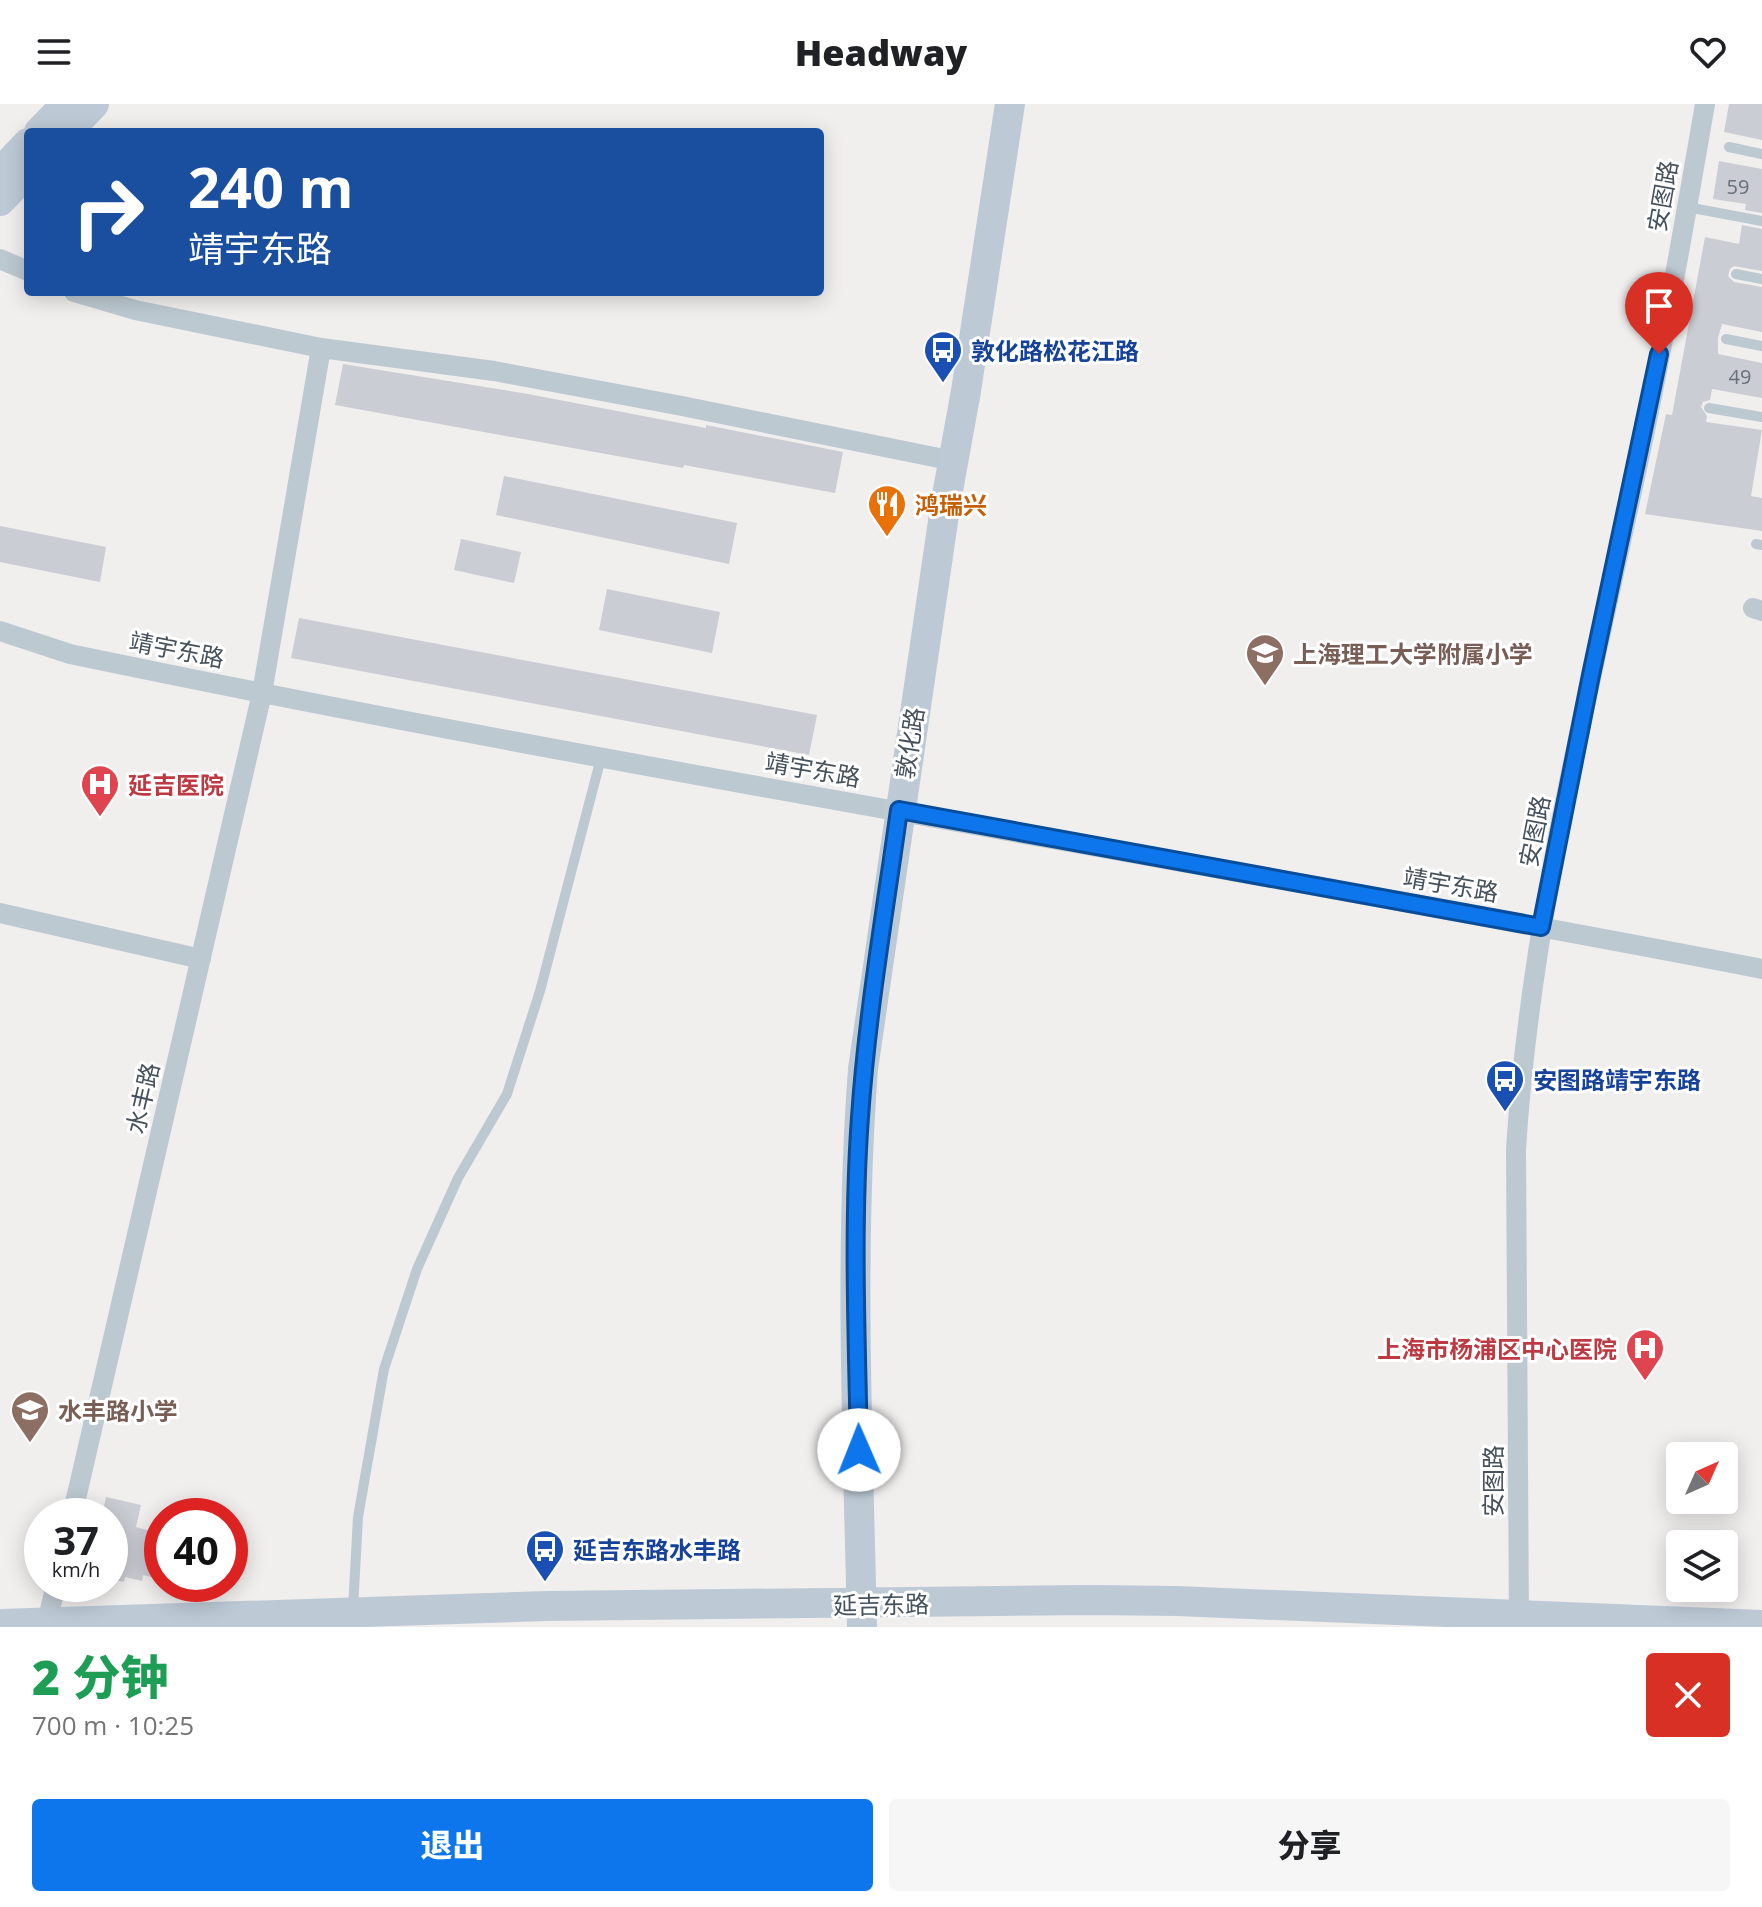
<!DOCTYPE html>
<html lang="zh">
<meta charset="utf-8">
<style>
:root{--surface:#fff;--page:#f6f6f6;--text:#202124;--muted:#757577;--accent:#0d76ec}
body{margin:0;font-family:"Open Sans","Noto Sans SC",sans-serif;background:var(--page);color:var(--text);height:100vh;display:flex;flex-direction:column;font-size:30px;white-space:nowrap}
*{box-sizing:border-box;margin:0}
p{font-size:26px;color:var(--muted)}
.icon{flex:none;width:44px;height:44px;fill:none;stroke:currentColor;stroke-width:2;stroke-linecap:round;stroke-linejoin:round}
.map{position:relative;height:1523px;overflow:hidden}
.details{display:flex;flex-direction:column;background:var(--surface);flex:1}
.details>*{flex:none}
.top-card{position:absolute;left:24px;top:24px;width:800px;height:168px;border-radius:8px;box-shadow:0 4px 20px #0003;background:#1a4fa0;color:#fff;overflow:hidden}
.needle{width:52px;rotate:45deg}
.controls{position:absolute;left:1666px;top:1338px;display:grid;gap:16px}
.controls a{display:grid;place-items:center;width:72px;height:72px;border-radius:8px;background:var(--surface);box-shadow:0 4px 20px #0003;font-size:40px}
.speed{position:absolute;left:24px;top:1394px;display:flex;gap:16px;font-size:40px;font-weight:700;text-align:center}
.speed>*{display:grid;place-content:center;width:104px;height:104px;border-radius:50%;background:var(--surface);box-shadow:0 4px 20px #0003;line-height:1}
.speed small{font-size:20px;font-weight:400}
.speed .limit{border:12px solid #d22;background:#fff;color:#111}
.pin{position:absolute;display:grid;place-items:center;width:68px;height:68px;color:#fff;margin:-82px -34px;border-radius:50% 50% 50% 0;rotate:-45deg;box-shadow:0 0 8px #0007}
.pin .icon{rotate:45deg}
.me{position:absolute;width:88px;margin:-44px;rotate:359deg;stroke-linejoin:round;filter:drop-shadow(0 0 6px #0008)}
.turn{display:flex;align-items:center;gap:28px;height:168px;padding:0 32px;font-size:36px}
.turn .icon{width:104px;height:104px;stroke-width:2.5}
.turn b{display:block;font-size:56px;line-height:68px}
.round{display:grid;place-items:center;flex:none;width:84px;height:84px;border-radius:8px;background:var(--page)}
.summary{display:flex;align-items:center;justify-content:space-between;height:136px;padding:0 32px}
h1{font-size:48px;font-weight:800;line-height:60px;color:#1e9e55}
.action{display:flex;gap:16px;margin-top:auto;padding:16px 32px}
.action a{flex:1;height:92px;border-radius:8px;background:var(--accent);color:#fff;font-size:32px;font-weight:800;line-height:92px;text-align:center}
.action a+a{background:var(--page);color:var(--text)}
header{display:flex;justify-content:space-between;align-items:center;height:104px;padding:0 32px;background:var(--surface);font-size:36px;font-weight:800}
.map>svg:first-child{display:block}
.building{fill:#cacdd3}
.lines{fill:none;stroke-linecap:round;stroke-linejoin:round}
.lane{stroke:#bdc9d1;stroke-width:10}
.street{stroke:#bdc9d1;stroke-width:20}
.secondary{stroke:#bdcad6;stroke-width:30}
.route-casing{stroke:#084d99;stroke-width:20}
.route{stroke:#0d76ec;stroke-width:14}
.labels{text-anchor:middle;dominant-baseline:central;stroke-width:6;stroke-linejoin:round;paint-order:stroke}
.number-label{font-size:20px;fill:#66717a}
.street-label{font-size:24px;fill:#45525d;stroke:#fff}
.transit-label{font-size:24px;font-weight:bold;fill:#164399;stroke:#fff;text-anchor:start}
.food-label{font-size:24px;font-weight:bold;fill:#c56008;stroke:#fff;text-anchor:start}
.education-label{font-size:24px;font-weight:bold;fill:#785e54;stroke:#fff;text-anchor:start}
.health-label{font-size:24px;font-weight:bold;fill:#be3a42;stroke:#fff;text-anchor:start}
</style>
<header><svg class="icon" aria-label="menu" viewBox="0 0 24 24"><path d="M4 6h16M4 12h16M4 18h16"/></svg>Headway<svg class="icon" aria-label="heart" viewBox="0 0 24 24"><path d="M12 20l-8-8c-3-5 5-10 8-4 3-6 11-1 8 4z"/></svg></header>
<div class="map">
<svg width="1762" height="1523" viewBox="0 0 1762 1523">
<rect width="100%" height="100%" fill="#f1eeee"/>
<!-- building -->
<path class="building" d="M 1729,0 L 1762,0 L 1762,36 L 1724,28 Z
M 1719,57 L 1762,65 L 1762,109 L 1745,106 L 1746,100 L 1713,95 Z
M 1742,121 L 1762,125 L 1762,167 L 1734,162 L 1730,165 L 1728,172 L 1734,178 L 1762,183 L 1762,228 L 1722,220 L 1718,234 L 1718,250 L 1762,259 L 1762,294 L 1712,285 L 1710,296 L 1703,298 L 1701,303 L 1707,312 L 1706,318 L 1762,326 L 1751,392 L 1762,394 L 1762,427 L 1645,410 L 1666,310 L 1672,311 L 1705,133 L 1739,140 Z
M 343,260 L 528,290 L 706,324 L 706,321 L 843,348 L 835,389 L 684,361 L 683,364 L 335,301 Z
M 504,372 L 737,419 L 729,460 L 496,411 Z
M 0,422 L 106,443 L 100,478 L 0,458 Z
M 461,435 L 521,448 L 514,479 L 454,466 Z
M 607,485 L 720,508 L 712,549 L 599,526 Z
M 299,514 L 817,611 L 809,651 L 291,554 Z
M 106,1393 L 141,1401 L 136,1423 L 162,1430 L 162,1476 L 143,1471 L 142,1477 L 125,1473 L 124,1478 L 110,1475 L 110,1412 L 102,1412 Z"/>
<g class="lines">
<!-- lane -->
<path class="lane" d="M 1729,43 L 1762,50
M 1687,103 L 1762,117
M 1736,170 L 1762,175
M 1726,235 L 1762,242
M 1709,304 L 1762,313
M 1756,440 L 1762,441
M 353,1505 L 358,1413 L 384,1265 L 417,1165 L 458,1074 L 507,990 L 540,887 L 601,654"/>
<!-- street -->
<path class="street" d="M 0,155 L 28,167
M 74,188 L 135,206 L 321,244 L 494,267 L 682,302 L 954,357
M 1753,504 L 1762,507
M 0,527 L 70,550 C 631,667 1199,756 1762,865
M 0,809 L 201,855
M 72,1412 L 262,589 L 321,244
M 1519,1522 L 1516,1045 C 1532,791 1601,545 1651,297 C 1671,198 1688,99 1705,0
M 46,1523 L 56,1480"/>
<!-- secondary -->
<path class="secondary" d="M 39,28 L 66,0
M 67,28 L 94,0
M 0,68 L 28,39
M 0,97 L 28,68
M 0,1520 L 547,1502 L 1090,1496 L 1177,1497 L 1762,1521
M 862,1523 C 858,1337 849,1150 863,965 L 946,397 L 966,287 L 1010,0"/>
</g>
<g class="lines">
<!-- route casing -->
<g class="route-casing">
<path id="route" d="M 859,1346 C 857,1235 852,1123 860,1013 C 867,910 885,808 899,706 L 1541,823 L 1591,571 L 1659,250"/>
</g>
<!-- route -->
<use href="#route" class="route"/>
</g>
<!-- icons -->
<defs>
<g id="bus-pin" transform="scale(2)"><path d="M0 17L-7.5 6A9.5 9.5 0 1 1 7.5 6Z" fill="#1a4fb4" stroke="#fff"/><path d="M-5-6H5V4H4V6H2V4H-2V6H-4V4H-5ZM-3.5-4V0h7V-4ZM-3.5 1.2v1.5H-2V1.2ZM2 1.2v1.5H3.5V1.2Z" fill="#fff"/></g>
<g id="restaurant-pin" transform="scale(2)"><path d="M0 17L-7.5 6A9.5 9.5 0 1 1 7.5 6Z" fill="#e8710a" stroke="#fff"/><path d="M-5-6h1v4h1v-4h1v4h1v-4h1v5L-1.5 .5V6h-2V.5L-5-1ZM5-6V6H3V1.5H1.5Q1.5-4 5-6Z" fill="#fff"/></g>
<g id="school-pin" transform="scale(2)"><path d="M0 17L-7.5 6A9.5 9.5 0 1 1 7.5 6Z" fill="#8d6e63" stroke="#fff"/><path d="M0-5L7-2L0 1L-7-2ZM-4 1L0 2.5L4 1V4Q0 6-4 4Z" fill="#fff"/></g>
<g id="hospital-pin" transform="scale(2)"><path d="M0 17L-7.5 6A9.5 9.5 0 1 1 7.5 6Z" fill="#e0444e" stroke="#fff"/><path d="M-5-5h3v3.5h4V-5h3V5h-3V1.5h-4V5h-3Z" fill="#fff"/></g>
</defs>
<g fill-rule="evenodd">
<use href="#bus-pin" x="943" y="246"/>
<use href="#restaurant-pin" x="887" y="400"/>
<use href="#school-pin" x="1265" y="549"/>
<use href="#hospital-pin" x="100" y="680"/>
<use href="#bus-pin" x="1505" y="975"/>
<use href="#hospital-pin" x="1645" y="1244"/>
<use href="#school-pin" x="30" y="1306"/>
<use href="#bus-pin" x="545" y="1445"/>
</g>
<g class="labels">
<!-- number labels -->
<g class="number-label">
<text x="1738" y="82">59</text>
<text x="1740" y="272">49</text>
</g>
<!-- street labels -->
<g class="street-label">
<text transform="translate(1662 92) rotate(-80)">安图路</text>
<text transform="translate(177 545) rotate(11)">靖宇东路</text>
<text transform="translate(909 639) rotate(-81)">敦化路</text>
<text transform="translate(813 665) rotate(10)">靖宇东路</text>
<text transform="translate(1534 727) rotate(-79)">安图路</text>
<text transform="translate(1451 780) rotate(10)">靖宇东路</text>
<text transform="translate(142 994) rotate(-77)">水丰路</text>
<text transform="translate(1492 1377) rotate(-90)">安图路</text>
<text transform="translate(881 1500) rotate(-1)">延吉东路</text>
</g>
<!-- transit labels -->
<g class="transit-label">
<text x="971" y="246">敦化路松花江路</text>
<text x="1533" y="975">安图路靖宇东路</text>
<text x="573" y="1445">延吉东路水丰路</text>
</g>
<!-- food labels -->
<g class="food-label">
<text x="915" y="400">鸿瑞兴</text>
</g>
<!-- education labels -->
<g class="education-label">
<text x="1293" y="549">上海理工大学附属小学</text>
<text x="58" y="1306">水丰路小学</text>
</g>
<!-- health labels -->
<g class="health-label">
<text x="128" y="680">延吉医院</text>
<text x="1617" y="1244" text-anchor="end">上海市杨浦区中心医院</text>
</g>
</g>
</svg>
<div class="controls">
<a><svg class="needle" viewBox="-14 -14 28 28"><path d="M0-13l5 13h-10z" fill="#e53935"/><path d="M0 13l5-13h-10z" fill="#757577"/></svg></a>
<a><svg class="icon" aria-label="layers" viewBox="0 0 24 24"><path d="M12 4l9 5-9 5-9-5zM3 14l9 5 9-5"/></svg></a>
</div>
<div class="speed"><div>37<small>km/h</small></div><div class="limit">40</div></div>
<div class="pin" style="left:1659px;top:250px;background:#d93025"><svg class="icon" aria-label="arrive" viewBox="0 0 24 24"><path d="M6 21V4h12l-3 4 3 4H6"/></svg></div>
<svg class="me" style="left:859px;top:1346px" viewBox="-20 -20 40 40"><circle r="19" fill="#fff"/><path d="M0-13L10 11 0 6-10 11z" fill="#0d76ec"/></svg>
<div class="top-card">
<div class="turn"><svg class="icon" aria-label="right" viewBox="0 0 24 24"><path d="M7 20v-9h11M14 6l5 5-5 5"/></svg><div><b>240 m</b>靖宇东路</div></div>
</div>
</div>
<section class="details">
<div class="summary"><div><h1>2 分钟</h1><p>700 m · 10:25</p></div><a class="round" style="background:#d93025;color:#fff"><svg class="icon" aria-label="close" viewBox="0 0 24 24"><path d="M6 6l12 12M18 6L6 18"/></svg></a></div>
<div class="action"><a>退出</a><a>分享</a></div>
</section>
